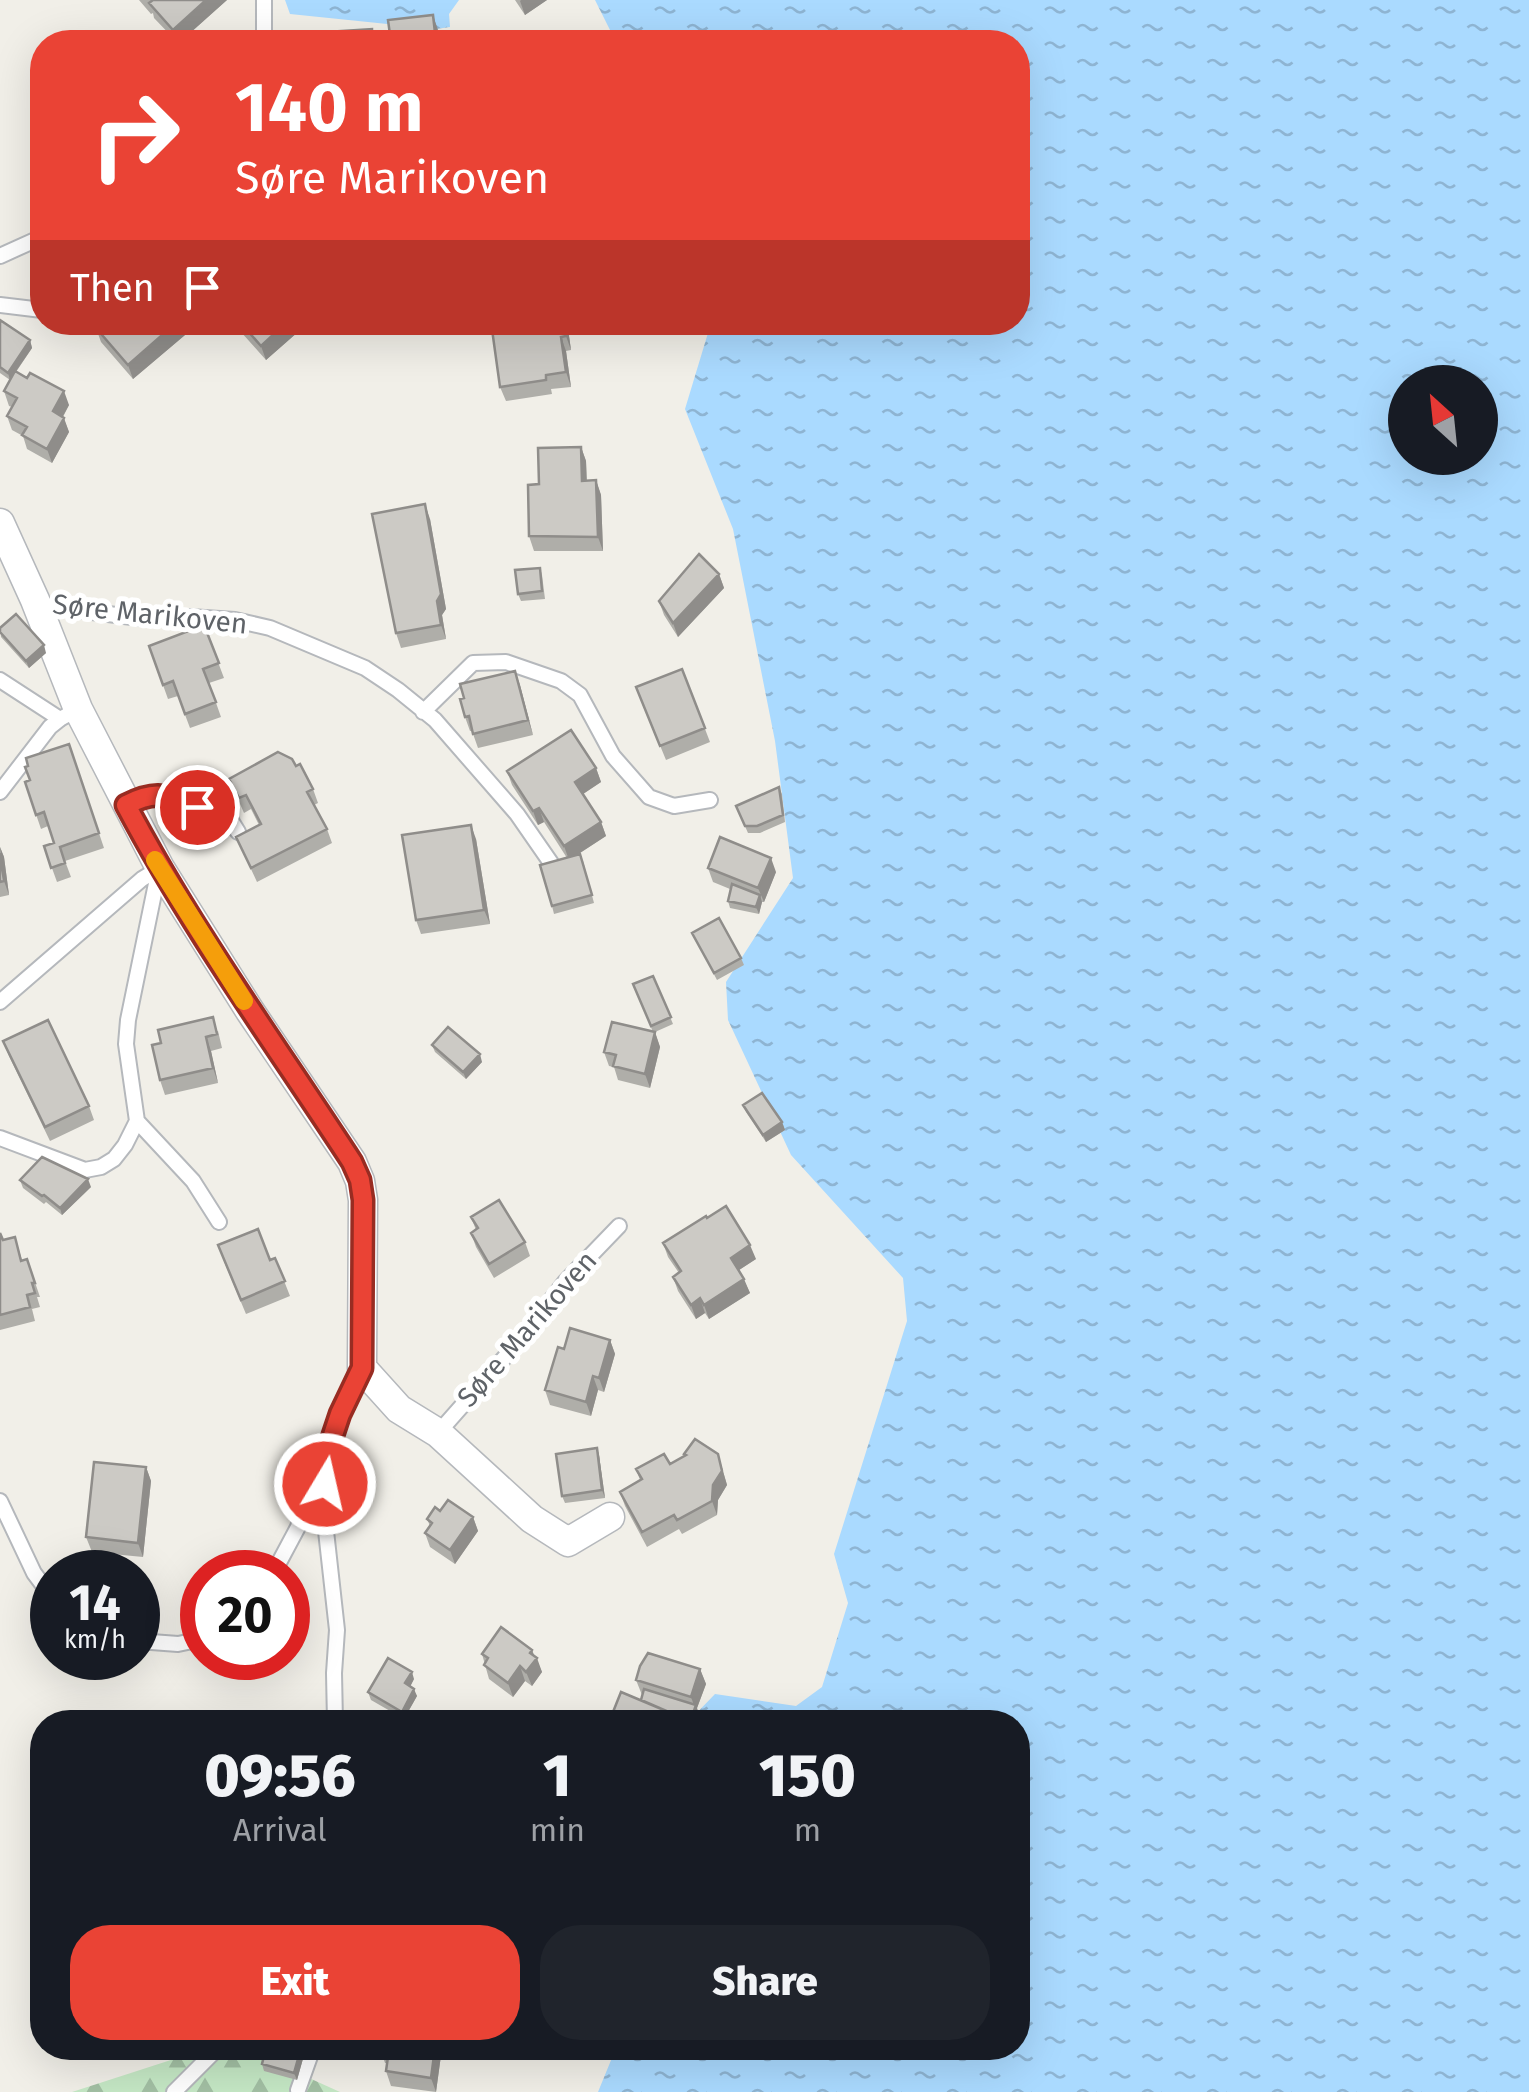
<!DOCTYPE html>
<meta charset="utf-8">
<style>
:root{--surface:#171b24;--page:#20242c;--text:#f1f3f6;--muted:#9ea1a6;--accent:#ea4335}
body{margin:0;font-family:"Fira Sans",sans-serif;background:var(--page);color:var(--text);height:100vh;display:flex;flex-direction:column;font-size:38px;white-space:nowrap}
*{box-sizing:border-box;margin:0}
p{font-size:32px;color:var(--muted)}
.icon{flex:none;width:55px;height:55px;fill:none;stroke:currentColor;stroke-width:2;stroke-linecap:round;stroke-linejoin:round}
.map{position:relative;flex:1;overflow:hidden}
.drawer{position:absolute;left:30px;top:1710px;width:1000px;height:350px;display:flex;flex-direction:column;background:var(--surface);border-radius:40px;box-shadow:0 10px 40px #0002}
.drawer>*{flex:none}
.banner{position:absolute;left:30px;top:30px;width:1000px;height:305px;border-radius:40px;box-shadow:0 10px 40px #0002;background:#ea4335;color:#fff;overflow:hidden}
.needle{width:65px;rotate:333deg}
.fabs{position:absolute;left:1388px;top:365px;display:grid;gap:20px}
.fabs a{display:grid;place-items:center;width:110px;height:110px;border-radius:50%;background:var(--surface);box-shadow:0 10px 40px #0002;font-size:50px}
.speed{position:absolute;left:30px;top:1550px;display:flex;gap:20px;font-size:50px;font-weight:700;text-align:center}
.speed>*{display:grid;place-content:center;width:130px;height:130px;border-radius:50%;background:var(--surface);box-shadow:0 10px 40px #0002;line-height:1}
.speed small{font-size:25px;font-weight:400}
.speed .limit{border:15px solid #d22;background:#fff;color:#111}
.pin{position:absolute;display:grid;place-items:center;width:85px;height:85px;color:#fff;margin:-42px;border:5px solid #fff;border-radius:50%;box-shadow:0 2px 10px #0007}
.me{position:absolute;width:110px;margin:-55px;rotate:9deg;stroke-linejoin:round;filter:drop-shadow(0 0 8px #0008)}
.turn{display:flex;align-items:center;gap:35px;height:210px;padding:0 40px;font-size:45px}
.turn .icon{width:130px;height:130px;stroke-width:2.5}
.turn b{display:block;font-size:70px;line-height:85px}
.then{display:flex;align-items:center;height:95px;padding:0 40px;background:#0003;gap:20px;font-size:38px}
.eta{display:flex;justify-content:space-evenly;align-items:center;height:170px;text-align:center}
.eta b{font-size:60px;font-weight:800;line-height:70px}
.action{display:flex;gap:20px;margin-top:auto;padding:20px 40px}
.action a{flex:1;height:115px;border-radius:40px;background:var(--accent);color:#fff;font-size:40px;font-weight:800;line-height:115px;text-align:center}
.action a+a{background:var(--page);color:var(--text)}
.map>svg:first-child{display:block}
.forest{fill:url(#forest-firs)}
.water{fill:url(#water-ripples);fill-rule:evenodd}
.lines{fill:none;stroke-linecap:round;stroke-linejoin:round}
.lane-casing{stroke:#b5b8bc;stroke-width:18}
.street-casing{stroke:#b5b8bc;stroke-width:31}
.lane{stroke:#fff;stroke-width:14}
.street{stroke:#fff;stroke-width:28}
.wall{fill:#afaea9}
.shaded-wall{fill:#8f8d8a}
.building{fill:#cccac5;stroke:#8f8d8a;stroke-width:2.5}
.route-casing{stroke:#982c22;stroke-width:25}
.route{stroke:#ea4335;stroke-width:18}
.slow{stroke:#f59e0b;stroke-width:18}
.labels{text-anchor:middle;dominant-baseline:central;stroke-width:10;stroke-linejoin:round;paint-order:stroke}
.street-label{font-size:28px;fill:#5f6368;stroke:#fff}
</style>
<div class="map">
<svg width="1529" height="2092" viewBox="0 0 1529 2092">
<defs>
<pattern id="forest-firs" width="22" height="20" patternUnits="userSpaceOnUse" patternTransform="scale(2.5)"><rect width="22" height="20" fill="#c5e8c5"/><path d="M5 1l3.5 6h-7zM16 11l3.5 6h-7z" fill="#a3c0a4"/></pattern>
<pattern id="water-ripples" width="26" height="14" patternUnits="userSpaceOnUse" patternTransform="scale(2.5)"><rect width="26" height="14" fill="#aadaff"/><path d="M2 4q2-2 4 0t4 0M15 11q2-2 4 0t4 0" fill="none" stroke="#8eb4d2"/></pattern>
</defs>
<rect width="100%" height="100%" fill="#f1efe8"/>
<!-- forest -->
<path class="forest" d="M 208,2048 L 232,2048 L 256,2054 L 340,2092 L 72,2092 Z"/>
<!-- water -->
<path class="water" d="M 285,0 L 459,0 L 449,14 L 450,27 L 436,29 L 290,14 Z
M 595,0 L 1529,0 L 1529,2092 L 598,2092 L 616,2048 L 1018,2048 L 1018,1722 L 688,1722 L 715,1694 L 796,1706 L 822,1687 L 848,1603 L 834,1554 L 907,1321 L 903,1278 L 791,1155 L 728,1020 L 726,982 L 793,878 L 775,741 L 733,529 L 685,409 L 711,323 L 1018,322 L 1018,42 L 616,42 ZM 1405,382 L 1480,382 L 1480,458 L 1405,458 Z"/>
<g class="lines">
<!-- lane casing -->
<g class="lane-casing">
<path id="lane" d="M 264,42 L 264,0
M 0,256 L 42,237
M 0,305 L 42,310
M 36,601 L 52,607 L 140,618 L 190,617 L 235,620 L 270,628 L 365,668 L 398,690 L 435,720 L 517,814 L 551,863
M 0,680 L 60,719
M 423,712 L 473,663 L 506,662 L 561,681 L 580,695 L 613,756 L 649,797 L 674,806 L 710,800
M 0,792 L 50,727 L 60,719 L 78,709
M 126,805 L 153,794 L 164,795 L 230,819 L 238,832
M 0,1002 L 142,879 L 160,868
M 137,1121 L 193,1181 L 219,1222
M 0,1138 L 85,1170 L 101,1167 L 114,1159 L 125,1145 L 137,1121 L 126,1044 L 128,1020 L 159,869
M 438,1433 L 521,1339 L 565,1282 L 619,1226
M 0,1501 L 34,1573 L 52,1597
M 274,1572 L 298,1527 L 309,1490 L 324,1461
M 138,1641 L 178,1644 L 202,1639
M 335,1722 L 334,1673 L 337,1630 L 324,1513 L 326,1456 L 341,1414 L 362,1368
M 298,2090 L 313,2048
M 174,2092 L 218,2048"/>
</g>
<!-- street casing -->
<g class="street-casing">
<path id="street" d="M 0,523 L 35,600 L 78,709 L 160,868 L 250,1011 L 352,1162 L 360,1181 L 363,1200 L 362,1368 L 399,1409 L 438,1433 L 532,1519 L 568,1542 L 610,1517"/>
</g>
<!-- lane -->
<use href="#lane" class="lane"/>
<!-- street -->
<use href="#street" class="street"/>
</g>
<!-- wall -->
<path class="wall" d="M 139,0 L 227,0 L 180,42 L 177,42 L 154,18 L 153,13 L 151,14 Z
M 515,0 L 547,0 L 525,15 Z
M 0,320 L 30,340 L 32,348 L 16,372 L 69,405 L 63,417 L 69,432 L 52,463 L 27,449 L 23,436 L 12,430 L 7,416 L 12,407 L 9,406 L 4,391 L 10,380 L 0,373 Z
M 232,322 L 307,322 L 307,324 L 266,360 Z
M 491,322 L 567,322 L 571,350 L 566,351 L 571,387 L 551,389 L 552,394 L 506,401 L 500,387 Z
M 96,328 L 185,335 L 133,379 L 101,342 Z
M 581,447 L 586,461 L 587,481 L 596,480 L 601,495 L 603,551 L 534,551 L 529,536 L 539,484 Z
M 430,519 L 446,609 L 442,615 L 446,639 L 401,648 L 396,633 Z
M 540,568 L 542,575 L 545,599 L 521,601 L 518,594 Z
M 719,574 L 724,588 L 678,637 L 664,615 L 659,601 Z
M 204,625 L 224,678 L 209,683 L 221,717 L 190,728 L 178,696 L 168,699 L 149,646 Z
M 0,628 L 46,653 L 29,668 L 1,637 Z
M 682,669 L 710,742 L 666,760 L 636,687 Z
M 515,671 L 533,735 L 478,748 L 472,731 L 470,731 L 465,717 Z
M 69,744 L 104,848 L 65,861 L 71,877 L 57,882 L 44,846 L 54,843 L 48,826 L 41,829 L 25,782 L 30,780 Z
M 596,768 L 601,782 L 583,794 L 601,822 L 606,836 L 577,855 L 583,861 L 594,903 L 554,914 L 552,906 L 567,858 L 544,822 L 538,825 L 512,785 L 507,771 Z
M 229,779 L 313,789 L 318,803 L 314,805 L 327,829 L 332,843 L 257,882 L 236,837 L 259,825 L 251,809 L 244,813 Z
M 779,787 L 782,794 L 785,822 L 760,833 L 748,833 L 736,806 Z
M 476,839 L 490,924 L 421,934 L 416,920 Z
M 0,847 L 4,857 L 9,895 L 0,897 Z
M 708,868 L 776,872 L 764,902 L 762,902 L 759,914 L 730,908 L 728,901 L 730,889 L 713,882 Z
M 692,933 L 741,958 L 744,965 L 717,980 Z
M 653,976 L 673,1024 L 655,1032 L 660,1047 L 650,1088 L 618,1080 L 614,1067 L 609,1066 L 604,1052 L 653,1032 L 633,984 Z
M 218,1031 L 222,1048 L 211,1051 L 218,1083 L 165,1095 L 160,1080 L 161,1043 Z
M 3,1041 L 89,1106 L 94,1120 L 50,1141 L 9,1056 Z
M 432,1045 L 482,1062 L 466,1079 L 435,1052 Z
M 743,1105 L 782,1122 L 785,1130 L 766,1142 L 746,1112 Z
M 20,1180 L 91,1187 L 62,1215 L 46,1202 L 44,1204 L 23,1188 Z
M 471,1217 L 525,1242 L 530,1256 L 494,1278 L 476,1247 L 471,1233 L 476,1230 Z
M 0,1233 L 3,1240 L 15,1237 L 22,1260 L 27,1259 L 40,1297 L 37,1297 L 40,1307 L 32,1309 L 35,1321 L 0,1330 Z
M 663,1243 L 756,1259 L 739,1270 L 750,1293 L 709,1319 L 705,1313 L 696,1319 L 678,1291 L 673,1277 L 679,1273 L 668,1257 Z
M 275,1258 L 290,1296 L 246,1314 L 223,1259 L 270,1260 Z
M 610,1340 L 615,1354 L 604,1392 L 598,1390 L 591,1416 L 550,1405 L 545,1390 L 564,1349 Z
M 597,1448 L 599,1455 L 605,1498 L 565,1503 L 562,1496 Z
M 684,1454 L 718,1454 L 727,1485 L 718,1500 L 717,1515 L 682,1534 L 679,1529 L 647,1547 L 625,1506 L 620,1492 L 640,1480 L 636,1469 L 670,1464 L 685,1456 Z
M 146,1467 L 151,1481 L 143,1557 L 92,1552 L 86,1537 Z
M 440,1511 L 473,1517 L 478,1531 L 455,1564 L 430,1547 L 425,1533 L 430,1526 L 427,1519 Z
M 532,1650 L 542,1672 L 532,1686 L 525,1681 L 513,1697 L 489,1679 L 482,1654 Z
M 700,1669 L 706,1684 L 697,1708 L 698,1712 L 641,1700 L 642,1695 L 636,1680 Z
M 414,1679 L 410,1686 L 417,1696 L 404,1719 L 371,1700 L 368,1692 Z
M 306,2048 L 297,2080 L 264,2071 L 262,2064 Z
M 380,2048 L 442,2048 L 436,2092 L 391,2086 L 386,2071 L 387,2063 L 385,2063 Z"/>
<!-- shaded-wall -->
<path class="shaded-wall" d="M 206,0 L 227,0 L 180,42 L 178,42 L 173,30 Z
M 521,0 L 547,0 L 525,15 L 520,1 Z
M 433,15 L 438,30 L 439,42 L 436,42 Z
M 177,322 L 180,322 L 185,335 L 133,379 L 128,365 Z
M 287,322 L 307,324 L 266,360 L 261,346 Z
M 564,322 L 567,322 L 571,350 L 566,336 Z
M 561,337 L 566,351 L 571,387 L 566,372 Z
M 30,340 L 32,348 L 10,380 L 8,373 Z
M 64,391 L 69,405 L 58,425 L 53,411 Z
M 64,418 L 69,432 L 52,463 L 47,449 Z
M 581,447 L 586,461 L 587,495 L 582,481 Z
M 596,480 L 601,495 L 603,551 L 598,537 Z
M 425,504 L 430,519 L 446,609 L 442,615 L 446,639 L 441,625 L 437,601 Z
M 719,574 L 724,588 L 678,637 L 673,623 Z
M 44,645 L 46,653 L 29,668 L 26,661 Z
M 515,671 L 520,685 L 533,735 L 528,720 Z
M 596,768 L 601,782 L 580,796 L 575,782 Z
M 539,808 L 544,822 L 538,825 L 533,811 Z
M 601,822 L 606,836 L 569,860 L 564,846 Z
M 471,825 L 476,839 L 490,924 L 484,910 Z
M 0,847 L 4,857 L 9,895 L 4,881 Z
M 771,858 L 776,872 L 764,902 L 758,888 Z
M 760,895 L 762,902 L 759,914 L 756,907 Z
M 655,1032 L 660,1047 L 650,1088 L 645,1074 Z
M 206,1037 L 211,1051 L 218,1083 L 213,1068 Z
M 480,1054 L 482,1062 L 466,1079 L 463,1072 Z
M 782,1122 L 785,1130 L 766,1142 L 763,1135 Z
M 88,1179 L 91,1187 L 62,1215 L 60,1208 Z
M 750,1245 L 756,1259 L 736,1272 L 731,1258 Z
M 744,1279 L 750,1293 L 709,1319 L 704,1305 Z
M 700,1298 L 705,1313 L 696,1319 L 691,1305 Z
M 610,1340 L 615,1354 L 604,1392 L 599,1378 Z
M 593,1376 L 598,1390 L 591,1416 L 586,1402 Z
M 597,1448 L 599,1455 L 605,1498 L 602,1490 Z
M 718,1454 L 727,1485 L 718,1500 L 717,1515 L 712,1501 L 713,1485 Z
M 146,1467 L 151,1481 L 143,1557 L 138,1543 Z
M 473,1517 L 478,1531 L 455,1564 L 450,1550 Z
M 532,1650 L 535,1660 L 537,1658 L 542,1672 L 532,1686 L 526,1672 Z
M 520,1666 L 525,1681 L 513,1697 L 508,1683 Z
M 700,1669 L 706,1684 L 697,1708 L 698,1712 L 695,1722 L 690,1722 L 695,1708 L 691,1697 Z
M 412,1672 L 414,1679 L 408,1691 L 405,1683 Z
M 414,1689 L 417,1696 L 404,1719 L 402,1712 Z
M 301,2048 L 306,2048 L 297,2080 L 294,2073 Z
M 435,2048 L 442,2048 L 436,2092 L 431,2078 Z"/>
<!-- building -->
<path class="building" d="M 153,0 L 206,0 L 173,30 L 149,3 Z
M 433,15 L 436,42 L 391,42 L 388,20 Z
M 372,29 L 372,42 L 327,42 L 327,32 Z
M 0,320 L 30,340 L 8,373 L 0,367 Z
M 101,322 L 177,322 L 128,365 L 96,328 Z
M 240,322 L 287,322 L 261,346 Z
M 491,322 L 564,322 L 566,336 L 561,337 L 566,372 L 546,375 L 546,380 L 500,387 Z
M 15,371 L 27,378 L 30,373 L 64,391 L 53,411 L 64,418 L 47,449 L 22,435 L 27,427 L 7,416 L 17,398 L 4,391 Z
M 581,447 L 582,481 L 596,480 L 598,537 L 529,536 L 528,485 L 539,484 L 538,448 Z
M 425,504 L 441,594 L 437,601 L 441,625 L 396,633 L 372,514 Z
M 699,554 L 719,574 L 673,623 L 659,601 Z
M 540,568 L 542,591 L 518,594 L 515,570 Z
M 16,614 L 44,645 L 26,661 L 0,632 L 0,628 Z
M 204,625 L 219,663 L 203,669 L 216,702 L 185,714 L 173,681 L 163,685 L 149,646 Z
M 682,669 L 705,728 L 660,746 L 636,687 Z
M 515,671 L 528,720 L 473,734 L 469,716 L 465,717 L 460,699 L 464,698 L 460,684 Z
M 571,730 L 596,768 L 575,782 L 601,822 L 564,846 L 539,808 L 533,811 L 507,771 Z
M 69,744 L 99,833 L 60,847 L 65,863 L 51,868 L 44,846 L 54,843 L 44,812 L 36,815 L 25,782 L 30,780 L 25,767 L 28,766 L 26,758 Z
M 278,752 L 292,759 L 296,766 L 300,764 L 313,789 L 307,792 L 327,829 L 251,868 L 236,837 L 261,824 L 246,795 L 239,798 L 229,779 Z
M 779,787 L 783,815 L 757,826 L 745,826 L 736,806 Z
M 471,825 L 484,910 L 416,920 L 402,835 Z
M 720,837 L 771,858 L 758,888 L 708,868 Z
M 0,853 L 4,881 L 0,882 Z
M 580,854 L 592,895 L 552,906 L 540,865 Z
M 732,884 L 760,895 L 756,907 L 728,901 Z
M 719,918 L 741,958 L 714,973 L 692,933 Z
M 653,976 L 671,1017 L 651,1026 L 633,984 Z
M 213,1017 L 217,1034 L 206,1037 L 213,1068 L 160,1080 L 152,1045 L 161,1043 L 158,1030 Z
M 48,1020 L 89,1106 L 45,1127 L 3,1041 Z
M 612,1022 L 655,1032 L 645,1074 L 613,1066 L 616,1055 L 604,1052 Z
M 448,1027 L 480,1054 L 463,1072 L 432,1045 Z
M 762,1093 L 782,1122 L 763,1135 L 743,1105 Z
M 42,1157 L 88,1179 L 60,1208 L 44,1195 L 42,1196 L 20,1180 Z
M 499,1200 L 525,1242 L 489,1264 L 471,1233 L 478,1228 L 471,1217 Z
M 726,1206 L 750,1245 L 731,1258 L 744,1279 L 704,1305 L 700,1298 L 691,1305 L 673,1277 L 681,1271 L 663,1243 L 706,1216 L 707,1218 Z
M 258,1229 L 270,1260 L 275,1258 L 285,1281 L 241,1300 L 218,1245 Z
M 0,1233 L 3,1240 L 15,1237 L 21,1261 L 27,1259 L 35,1283 L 32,1283 L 35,1293 L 27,1295 L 30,1307 L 0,1315 Z
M 570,1328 L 610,1340 L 599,1378 L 593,1376 L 586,1402 L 545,1390 L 558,1347 L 564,1349 Z
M 695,1439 L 718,1454 L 722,1471 L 713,1485 L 712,1501 L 677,1520 L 674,1515 L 642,1532 L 620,1492 L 642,1479 L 636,1469 L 664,1454 L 670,1464 L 686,1455 L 684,1454 Z
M 597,1448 L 602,1490 L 562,1496 L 556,1454 Z
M 94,1462 L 146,1467 L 138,1543 L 86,1537 Z
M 448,1500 L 473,1517 L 450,1550 L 425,1533 L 432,1523 L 427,1519 L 435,1507 L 440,1511 Z
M 501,1627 L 532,1650 L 530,1653 L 537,1658 L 526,1672 L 520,1666 L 508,1683 L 484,1665 L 488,1658 L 482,1654 Z
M 648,1653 L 700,1669 L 691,1697 L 636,1680 L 640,1666 Z
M 388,1658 L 412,1672 L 405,1683 L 414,1689 L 402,1712 L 368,1692 Z
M 644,1689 L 696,1705 L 690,1722 L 673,1722 L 671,1713 L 641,1700 Z
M 621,1692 L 671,1713 L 667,1722 L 609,1722 Z
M 266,2048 L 301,2048 L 294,2073 L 262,2064 Z
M 380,2048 L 435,2048 L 431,2078 L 386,2071 L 389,2050 Z"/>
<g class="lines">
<!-- route casing -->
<g class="route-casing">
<path id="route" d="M 197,807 C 166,796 158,789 126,805 C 192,930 275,1044 352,1162 L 360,1180 L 363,1200 L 362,1368 L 340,1414 L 326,1456 L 325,1484"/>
</g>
<!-- route -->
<use href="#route" class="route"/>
<!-- slow -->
<path class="slow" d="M 155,860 L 244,1001"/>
</g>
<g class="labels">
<!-- street labels -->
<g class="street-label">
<text transform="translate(150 614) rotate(6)">Søre Marikoven</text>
<text transform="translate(527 1329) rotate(-49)">Søre Marikoven</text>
</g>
</g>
</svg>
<div class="fabs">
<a><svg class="needle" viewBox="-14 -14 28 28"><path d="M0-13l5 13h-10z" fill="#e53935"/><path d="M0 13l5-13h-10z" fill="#9ea1a6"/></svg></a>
</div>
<div class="speed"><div>14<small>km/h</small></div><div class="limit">20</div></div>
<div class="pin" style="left:197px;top:807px;background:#d93025"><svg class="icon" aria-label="arrive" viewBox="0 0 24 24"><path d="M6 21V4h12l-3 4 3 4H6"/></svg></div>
<svg class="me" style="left:325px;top:1484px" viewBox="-20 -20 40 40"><circle r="17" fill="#ea4335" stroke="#fff" stroke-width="3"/><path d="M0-11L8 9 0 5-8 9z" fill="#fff"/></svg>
<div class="banner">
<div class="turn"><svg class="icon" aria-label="right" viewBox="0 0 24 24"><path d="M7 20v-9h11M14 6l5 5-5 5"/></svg><div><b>140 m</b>Søre Marikoven</div></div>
<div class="then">Then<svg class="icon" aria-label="arrive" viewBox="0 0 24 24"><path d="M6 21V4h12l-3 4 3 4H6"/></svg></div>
</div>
<section class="drawer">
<div class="eta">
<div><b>09:56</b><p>Arrival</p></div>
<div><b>1</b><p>min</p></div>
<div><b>150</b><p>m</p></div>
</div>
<div class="action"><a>Exit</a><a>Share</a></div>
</section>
</div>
